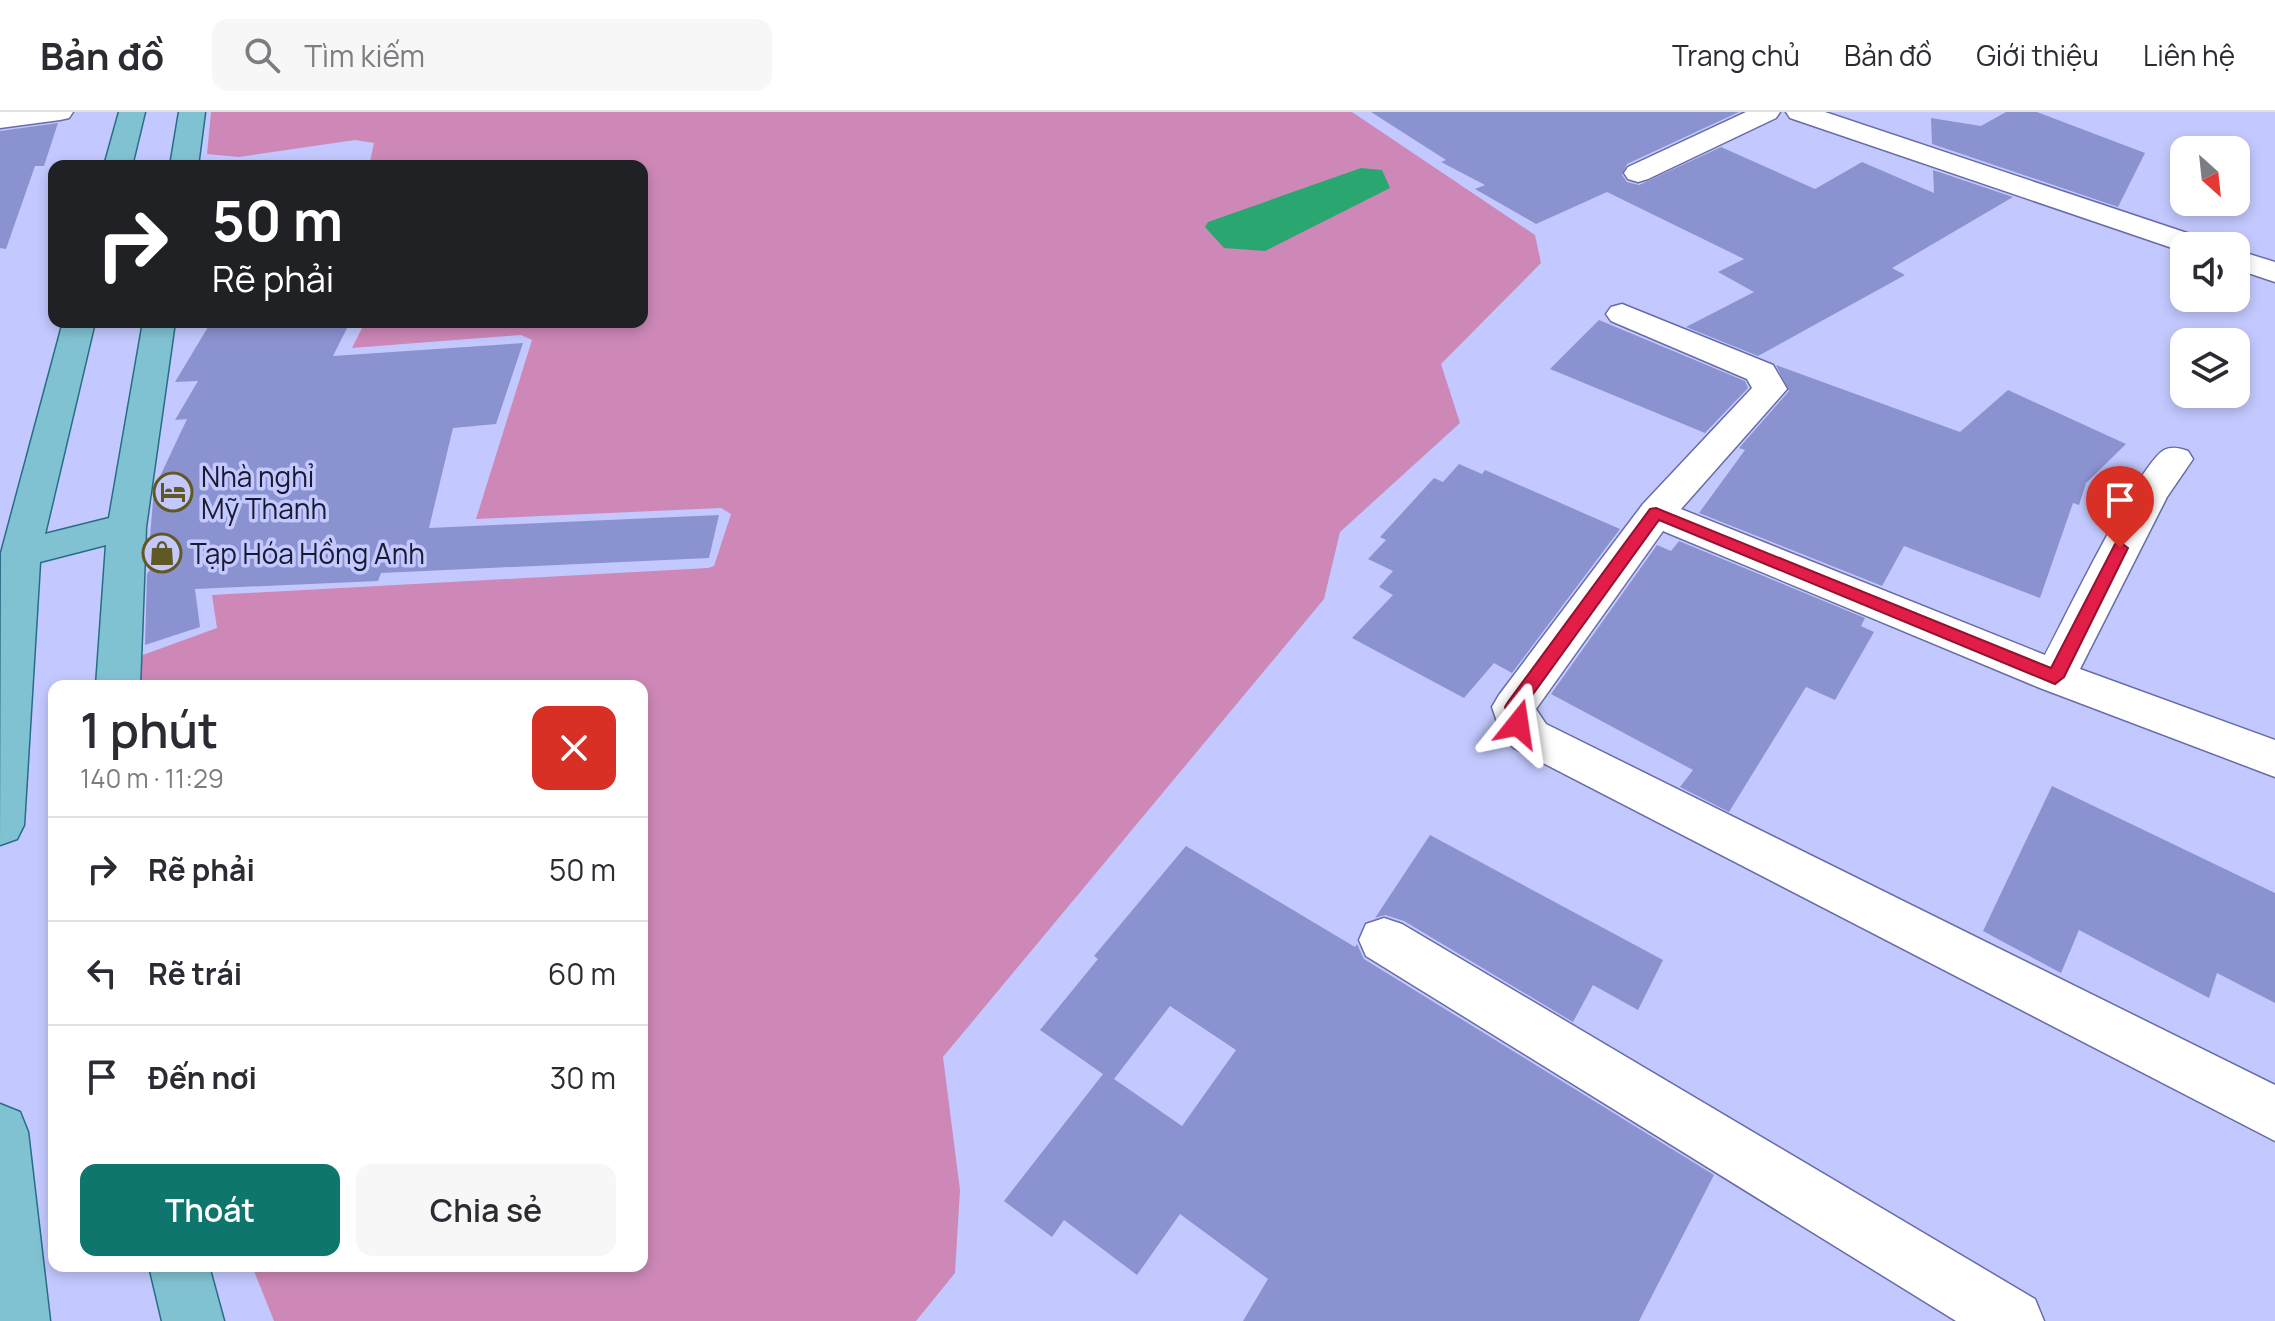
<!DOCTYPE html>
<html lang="vi">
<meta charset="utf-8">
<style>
:root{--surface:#fff;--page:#f7f7f7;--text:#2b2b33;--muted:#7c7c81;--line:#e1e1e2;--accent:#0f766e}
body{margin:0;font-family:Manrope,sans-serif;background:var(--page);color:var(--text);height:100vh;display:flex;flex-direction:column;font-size:30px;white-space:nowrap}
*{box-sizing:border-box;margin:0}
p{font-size:26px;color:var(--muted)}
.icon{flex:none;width:44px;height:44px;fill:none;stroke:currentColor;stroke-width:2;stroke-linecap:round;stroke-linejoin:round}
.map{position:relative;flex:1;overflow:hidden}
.panel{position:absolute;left:48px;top:568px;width:600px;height:592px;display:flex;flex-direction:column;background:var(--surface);border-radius:16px;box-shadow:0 4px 12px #0003}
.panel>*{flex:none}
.guide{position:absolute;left:48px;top:48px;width:600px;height:168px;border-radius:16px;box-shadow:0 4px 12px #0003;background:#202124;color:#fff;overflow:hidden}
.needle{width:52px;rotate:153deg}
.tools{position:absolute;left:2170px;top:24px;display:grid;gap:16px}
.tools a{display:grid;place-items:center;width:80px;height:80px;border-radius:16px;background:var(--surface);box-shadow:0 4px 12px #0003;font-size:40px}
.pin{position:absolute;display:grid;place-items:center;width:68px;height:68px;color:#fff;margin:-82px -34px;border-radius:50% 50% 50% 0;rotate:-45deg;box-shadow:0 0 8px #0007}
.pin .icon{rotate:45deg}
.me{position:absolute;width:88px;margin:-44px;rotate:15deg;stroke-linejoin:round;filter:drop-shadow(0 0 6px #0008)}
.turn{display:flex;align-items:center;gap:28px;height:168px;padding:0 32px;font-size:36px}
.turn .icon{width:104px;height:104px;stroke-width:2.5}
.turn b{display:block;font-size:56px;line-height:68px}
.round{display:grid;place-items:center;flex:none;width:84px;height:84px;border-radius:16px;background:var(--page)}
.summary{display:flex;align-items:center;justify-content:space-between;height:136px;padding:0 32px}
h1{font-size:48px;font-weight:600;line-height:60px}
.primary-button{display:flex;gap:16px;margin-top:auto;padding:16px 32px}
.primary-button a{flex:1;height:92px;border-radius:16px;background:var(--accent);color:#fff;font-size:32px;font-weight:600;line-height:92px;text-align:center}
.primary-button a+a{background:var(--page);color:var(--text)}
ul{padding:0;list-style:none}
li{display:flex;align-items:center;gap:24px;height:104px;padding:0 32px;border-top:2px solid var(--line)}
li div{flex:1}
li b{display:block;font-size:30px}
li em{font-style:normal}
header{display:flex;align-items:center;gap:48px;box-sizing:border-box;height:112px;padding:0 40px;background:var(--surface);border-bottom:2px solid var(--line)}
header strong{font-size:38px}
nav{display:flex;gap:44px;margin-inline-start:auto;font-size:28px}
.search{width:560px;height:72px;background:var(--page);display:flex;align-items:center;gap:20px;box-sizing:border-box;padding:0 28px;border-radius:16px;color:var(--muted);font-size:30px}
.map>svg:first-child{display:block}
.green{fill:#cd88b7}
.water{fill:#2aa770}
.building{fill:#8b92d0;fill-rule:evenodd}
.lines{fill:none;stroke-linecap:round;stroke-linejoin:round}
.minor-casing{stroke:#676ca8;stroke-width:3}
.major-casing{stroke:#266d86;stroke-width:3}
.minor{fill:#fff;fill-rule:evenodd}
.major{fill:#81c2d2;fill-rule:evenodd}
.route{fill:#e11d48;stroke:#92132f;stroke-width:2}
.labels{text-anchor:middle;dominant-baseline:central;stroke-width:7;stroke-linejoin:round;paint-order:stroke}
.poi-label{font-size:28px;fill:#181a32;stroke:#c3c9fe;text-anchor:start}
</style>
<header>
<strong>Bản đồ</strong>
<div class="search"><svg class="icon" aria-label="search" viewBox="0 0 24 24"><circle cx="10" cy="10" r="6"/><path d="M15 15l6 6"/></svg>Tìm kiếm</div>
<nav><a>Trang chủ</a><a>Bản đồ</a><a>Giới thiệu</a><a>Liên hệ</a></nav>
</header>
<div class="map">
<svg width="2275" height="1209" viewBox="0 0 2275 1209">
<rect width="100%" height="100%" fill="#c3c9fe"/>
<!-- green -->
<path class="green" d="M 211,0 L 1352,0 L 1535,123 L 1541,151 L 1441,252 L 1460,311 L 1340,420 L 1324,487 L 943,945 L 960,1078 L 955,1161 L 916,1209 L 274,1209 L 252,1154 L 642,1154 L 642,574 L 133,574 L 140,544 L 217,516 L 212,483 L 708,456 L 714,454 L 731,402 L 721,396 L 476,407 L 532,228 L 521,223 L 352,236 L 365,210 L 642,210 L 642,54 L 369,54 L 374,31 L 355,28 L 239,45 L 207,42 Z"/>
<!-- water -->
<path class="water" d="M 1361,56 L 1382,58 L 1390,76 L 1265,139 L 1224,136 L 1205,115 L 1208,110 Z"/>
<!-- building -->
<path class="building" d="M 1371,0 L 1739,0 L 1627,52 L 1622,63 L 1627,70 L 1639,73 L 1721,35 L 1815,77 L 1862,50 L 1934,81 L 1933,58 L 2013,85 L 1892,156 L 1905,163 L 1758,244 L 1686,215 L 1754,180 L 1718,160 L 1744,147 L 1607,80 L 1536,112 L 1475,77 L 1485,73 L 1441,50 L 1446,48 Z
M 2006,0 L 2037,0 L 2145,41 L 2118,95 L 1932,32 L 1931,6 L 1981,14 Z
M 58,11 L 44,54 L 35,54 L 6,137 L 0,136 L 0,19 Z
M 1599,208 L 1745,269 L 1748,276 L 1705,321 L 1550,257 Z
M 211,210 L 350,210 L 333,244 L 523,231 L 496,312 L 453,316 L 429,416 L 719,403 L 709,446 L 381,461 L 378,469 L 195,477 L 200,515 L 145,533 L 147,462 L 156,449 L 148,449 L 154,377 L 187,307 L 175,308 L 198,269 L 175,270 Z
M 1776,253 L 1960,320 L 2008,278 L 2126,332 L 2086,371 L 2079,393 L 2073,391 L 2040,486 L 1904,434 L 1882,474 L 1699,401 L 1745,338 L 1739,336 L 1789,279 Z
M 1459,352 L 1482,362 L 1485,358 L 1620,417 L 1512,561 L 1494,551 L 1464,586 L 1352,526 L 1393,483 L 1379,475 L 1393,459 L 1368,447 L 1386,428 L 1380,425 L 1434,366 L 1443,370 Z
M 1679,429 L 1865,506 L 1861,514 L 1874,520 L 1835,588 L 1806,575 L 1729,700 L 1680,675 L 1693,658 L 1551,582 L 1657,433 L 1671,439 Z
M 2052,674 L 2275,781 L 2275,891 L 2217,861 L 2209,886 L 2079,818 L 2061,861 L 1983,819 Z
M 1430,723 L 1663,848 L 1638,898 L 1593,873 L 1573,910 L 1404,809 L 1385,803 L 1375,806 Z
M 1186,734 L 1355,835 L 1357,832 L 1364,847 L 1714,1063 L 1639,1209 L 1243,1209 L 1268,1167 L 1180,1102 L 1137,1163 L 1064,1108 L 1052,1125 L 1004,1089 L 1103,962 L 1040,918 L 1098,847 L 1094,844 ZM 1170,894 L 1236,938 L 1182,1014 L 1114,967 Z"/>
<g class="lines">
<!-- minor casing -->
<g class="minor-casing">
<path id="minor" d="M 0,0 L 73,0 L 69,6 L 60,8 L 0,16 Z
M 1746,0 L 1780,0 L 1776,6 L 1648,67 L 1638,70 L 1628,67 L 1624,61 L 1628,55 Z
M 1786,0 L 1825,0 L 2208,128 L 2212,134 L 2184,134 L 2184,140 L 1790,6 Z
M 2236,138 L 2275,150 L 2275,170 L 2236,157 Z
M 1622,192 L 1773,253 L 1787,277 L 1681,397 L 2045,543 C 2063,509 2139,352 2164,338 C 2172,334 2180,336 2188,339 L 2193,347 L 2167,385 L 2080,557 L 2275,628 L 2275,665 L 2040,576 L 1663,419 L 1536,597 L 1546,612 L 2275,973 L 2275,1029 L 1514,636 L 1502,624 L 1492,595 L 1499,583 L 1643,392 L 1752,276 L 1747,267 L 1611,209 L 1606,202 L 1611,195 Z
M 1384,806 L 1402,812 L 2035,1187 L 2044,1209 L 1956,1209 L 1366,844 L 1359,828 L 1366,812 Z"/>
</g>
<!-- major casing -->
<g class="major-casing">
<path id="major" d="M 119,0 L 145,0 L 132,54 L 104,54 Z
M 179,0 L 205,0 L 198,54 L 170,54 Z
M 63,210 L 95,210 L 45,422 L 109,406 L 143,210 L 175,210 L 146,415 L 140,574 L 96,574 L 106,433 L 40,450 L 24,713 L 17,727 L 0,733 L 1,441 Z
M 0,992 L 20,1000 L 28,1020 L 50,1209 L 0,1209 Z
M 149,1154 L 209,1154 L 224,1209 L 162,1209 Z"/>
</g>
<!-- minor -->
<use href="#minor" class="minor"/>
<!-- major -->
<use href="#major" class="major"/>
</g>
<!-- route -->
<path class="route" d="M 1656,396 L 2051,556 L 2115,432 L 2120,430 L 2128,436 L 2064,565 L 2055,572 L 1659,408 L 1523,596 L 1527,612 L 1524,617 L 1511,617 L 1505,595 L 1508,590 L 1650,397 Z"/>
<!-- icons -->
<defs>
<g id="hotel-ring" transform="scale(2)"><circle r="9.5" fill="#c3c9fe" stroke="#615824" stroke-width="1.5"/><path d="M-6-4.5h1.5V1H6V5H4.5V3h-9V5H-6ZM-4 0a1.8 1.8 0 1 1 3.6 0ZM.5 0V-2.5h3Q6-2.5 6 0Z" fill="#615824"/></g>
<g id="shop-ring" transform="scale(2)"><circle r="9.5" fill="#c3c9fe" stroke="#615824" stroke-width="1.5"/><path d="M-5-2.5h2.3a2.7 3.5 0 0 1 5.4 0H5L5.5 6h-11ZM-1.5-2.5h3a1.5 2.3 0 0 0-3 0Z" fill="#615824"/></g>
</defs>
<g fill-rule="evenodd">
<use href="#hotel-ring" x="173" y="380"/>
<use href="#shop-ring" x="162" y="441"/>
</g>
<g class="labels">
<!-- poi labels -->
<g class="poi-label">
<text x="201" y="364">Nhà nghỉ<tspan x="201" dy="32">Mỹ Thanh</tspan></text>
<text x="190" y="441">Tạp Hóa Hồng Anh</text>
</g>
</g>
</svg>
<div class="tools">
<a><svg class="needle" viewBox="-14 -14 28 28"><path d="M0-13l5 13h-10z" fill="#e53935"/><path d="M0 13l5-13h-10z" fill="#7c7c81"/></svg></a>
<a><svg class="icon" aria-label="sound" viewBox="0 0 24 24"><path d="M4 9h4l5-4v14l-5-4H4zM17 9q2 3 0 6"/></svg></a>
<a><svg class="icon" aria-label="layers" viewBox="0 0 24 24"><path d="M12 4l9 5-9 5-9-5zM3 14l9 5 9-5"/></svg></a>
</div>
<div class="pin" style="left:2120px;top:436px;background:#d93025"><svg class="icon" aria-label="arrive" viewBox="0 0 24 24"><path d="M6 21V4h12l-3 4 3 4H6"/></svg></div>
<svg class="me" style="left:1518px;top:612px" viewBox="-20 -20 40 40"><path d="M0-17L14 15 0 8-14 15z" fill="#e11d48" stroke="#fff" stroke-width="4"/></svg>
<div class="guide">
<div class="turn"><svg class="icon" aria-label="right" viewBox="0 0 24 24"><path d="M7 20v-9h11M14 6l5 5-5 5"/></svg><div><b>50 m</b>Rẽ phải</div></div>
</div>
<section class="panel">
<div class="summary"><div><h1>1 phút</h1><p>140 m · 11:29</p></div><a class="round" style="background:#d93025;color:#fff"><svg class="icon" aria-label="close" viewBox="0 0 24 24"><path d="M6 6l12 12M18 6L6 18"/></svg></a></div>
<ul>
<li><svg class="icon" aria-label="right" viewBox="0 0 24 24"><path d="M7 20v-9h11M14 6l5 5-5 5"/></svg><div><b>Rẽ phải</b></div><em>50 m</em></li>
<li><svg class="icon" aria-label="left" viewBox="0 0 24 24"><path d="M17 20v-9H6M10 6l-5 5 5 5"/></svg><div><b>Rẽ trái</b></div><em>60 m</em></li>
<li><svg class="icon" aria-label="arrive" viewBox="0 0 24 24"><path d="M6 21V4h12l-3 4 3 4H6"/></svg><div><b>Đến nơi</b></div><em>30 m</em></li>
</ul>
<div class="primary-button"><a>Thoát</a><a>Chia sẻ</a></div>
</section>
</div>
